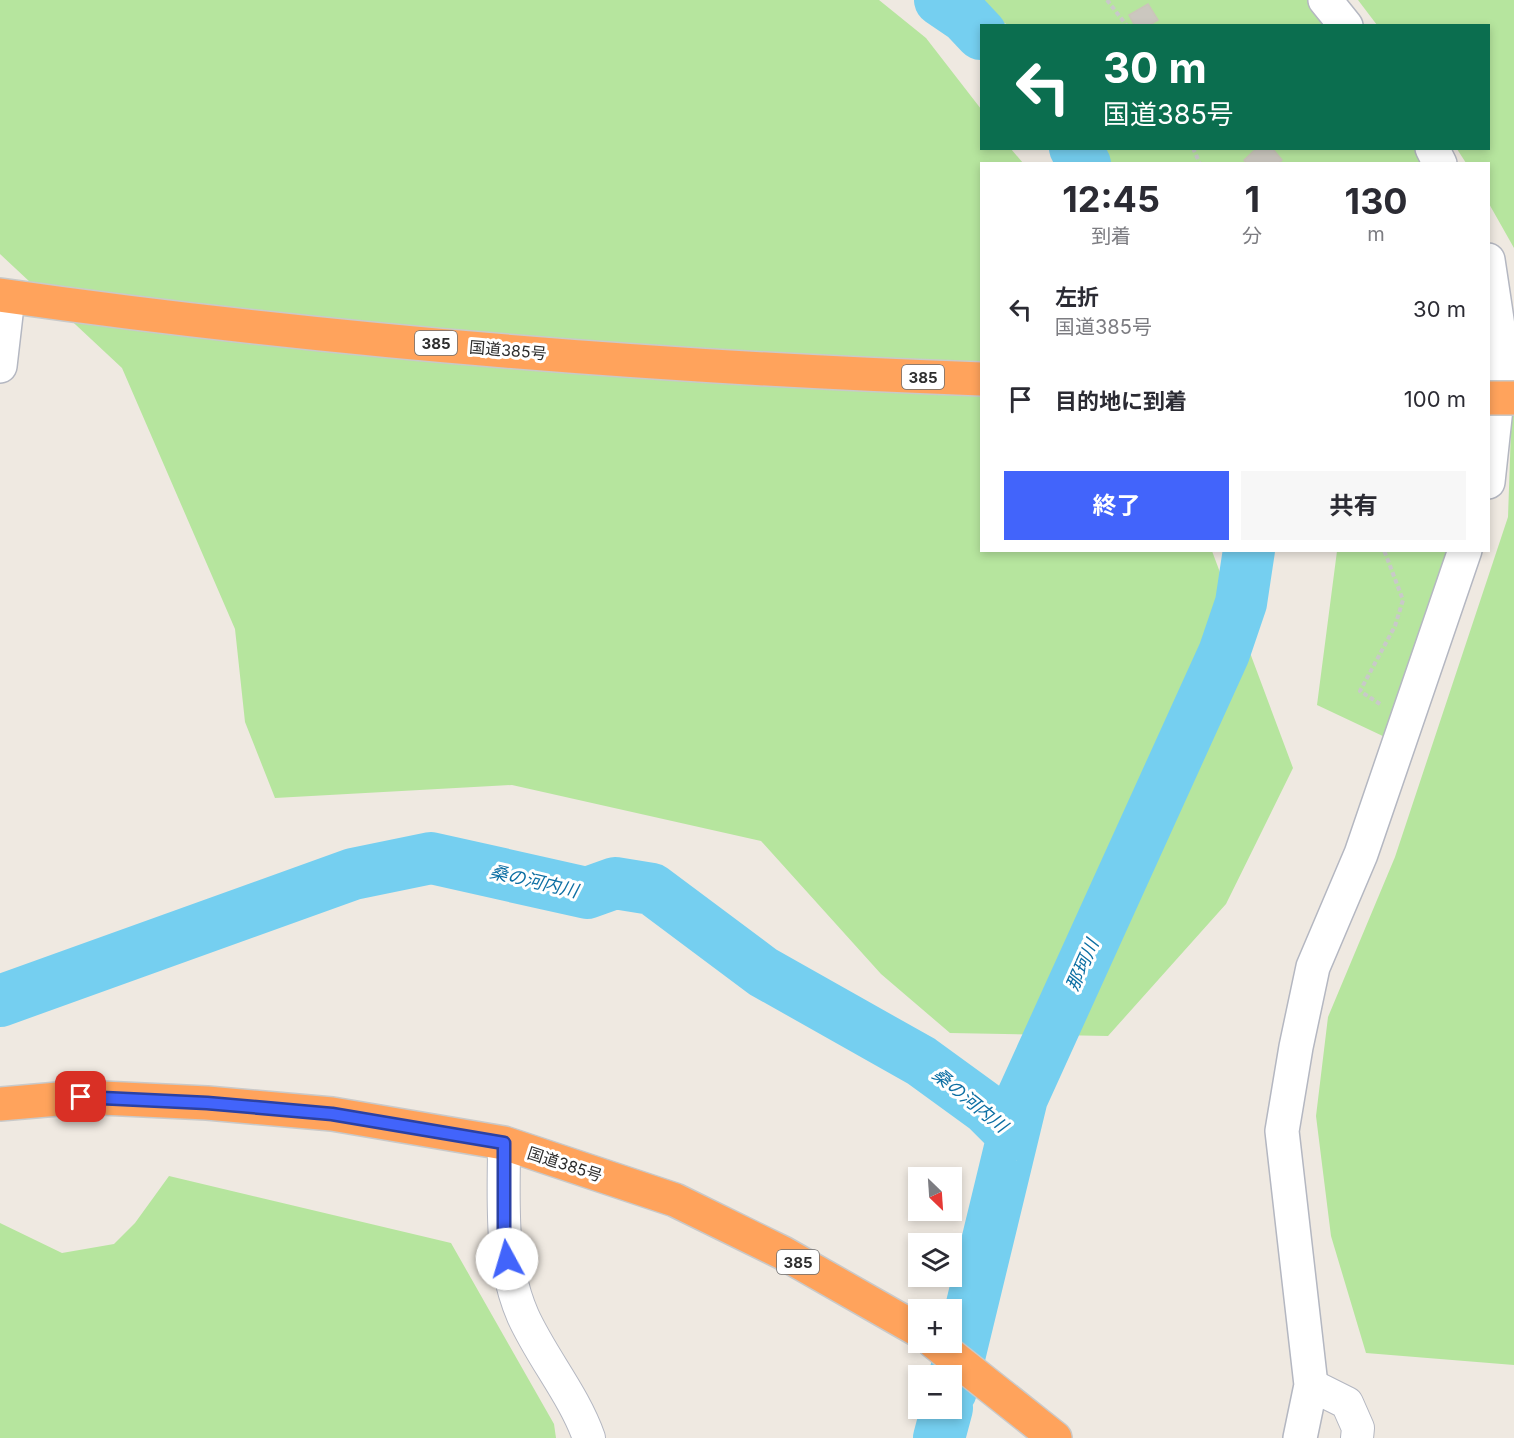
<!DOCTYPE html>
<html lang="ja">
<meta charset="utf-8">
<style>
:root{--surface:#fff;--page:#f7f7f7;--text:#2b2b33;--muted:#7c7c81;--accent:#4264fb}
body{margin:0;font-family:Inter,"Noto Sans JP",sans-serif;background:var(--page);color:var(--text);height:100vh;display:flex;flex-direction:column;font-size:22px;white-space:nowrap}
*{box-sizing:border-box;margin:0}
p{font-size:20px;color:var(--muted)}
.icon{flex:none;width:33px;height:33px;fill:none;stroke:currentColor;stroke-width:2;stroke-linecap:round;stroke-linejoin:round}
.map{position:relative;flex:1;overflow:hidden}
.panel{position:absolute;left:980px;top:162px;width:510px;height:390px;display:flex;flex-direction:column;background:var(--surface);border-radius:0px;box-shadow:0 3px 9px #0003}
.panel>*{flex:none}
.guide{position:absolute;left:980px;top:24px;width:510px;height:126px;border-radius:0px;box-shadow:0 3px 9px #0003;background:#0b6e4f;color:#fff;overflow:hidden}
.needle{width:39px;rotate:155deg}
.controls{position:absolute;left:908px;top:1167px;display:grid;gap:12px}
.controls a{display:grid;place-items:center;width:54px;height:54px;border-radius:0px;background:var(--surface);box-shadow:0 3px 9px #0003;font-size:30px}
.pin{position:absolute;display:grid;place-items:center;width:51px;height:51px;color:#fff;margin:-26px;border-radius:12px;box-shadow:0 3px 9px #0006}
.me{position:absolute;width:66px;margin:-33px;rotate:354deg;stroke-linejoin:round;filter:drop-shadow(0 0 4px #0008)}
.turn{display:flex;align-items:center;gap:21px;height:126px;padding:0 24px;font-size:27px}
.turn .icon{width:78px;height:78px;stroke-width:2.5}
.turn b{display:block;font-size:42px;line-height:51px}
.eta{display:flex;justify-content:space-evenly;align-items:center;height:102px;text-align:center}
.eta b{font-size:36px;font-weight:700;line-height:42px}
.cta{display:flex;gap:12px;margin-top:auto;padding:12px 24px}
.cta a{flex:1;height:69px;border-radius:0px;background:var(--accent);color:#fff;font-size:24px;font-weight:700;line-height:69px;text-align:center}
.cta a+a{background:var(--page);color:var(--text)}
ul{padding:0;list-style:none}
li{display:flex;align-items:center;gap:18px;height:90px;padding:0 24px}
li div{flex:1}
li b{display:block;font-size:22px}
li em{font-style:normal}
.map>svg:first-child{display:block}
.green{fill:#b6e59e}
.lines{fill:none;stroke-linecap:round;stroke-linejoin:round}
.river{stroke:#75cff0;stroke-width:52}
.building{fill:#cbc7bf;stroke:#cbc5ba;stroke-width:1.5}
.street-casing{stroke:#b4b7c1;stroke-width:34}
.secondary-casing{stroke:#b4b7c1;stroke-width:36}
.highway-casing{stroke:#c9c9c9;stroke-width:36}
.path{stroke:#c9c9c9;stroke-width:4;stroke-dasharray:4.5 3;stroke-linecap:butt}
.street{stroke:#fff;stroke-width:32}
.secondary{stroke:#fff;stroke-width:33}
.highway{stroke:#ffa35c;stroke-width:33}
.highway-bridge-casing{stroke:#c9c9c9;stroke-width:36;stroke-linecap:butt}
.highway-bridge{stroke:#ffa35c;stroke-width:33}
.route-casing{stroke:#2b41a3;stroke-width:15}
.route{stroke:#4264fb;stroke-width:10}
.labels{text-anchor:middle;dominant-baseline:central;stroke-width:6;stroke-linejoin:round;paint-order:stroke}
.shield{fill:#fff;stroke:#6d6d6d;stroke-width:1.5}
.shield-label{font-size:15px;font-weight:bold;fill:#2e2e2e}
.street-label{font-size:16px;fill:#2e2e2e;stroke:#fff}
.water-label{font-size:18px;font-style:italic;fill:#0d6fa3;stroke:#fff}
</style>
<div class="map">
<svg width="1514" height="1438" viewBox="0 0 1514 1438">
<rect width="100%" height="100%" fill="#efe9e1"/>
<!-- green -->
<path class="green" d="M 0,0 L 879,0 L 926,38 L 981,109 L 981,148 L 1011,149 L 1023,163 L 981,164 L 981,550 L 1212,551 L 1293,768 L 1226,904 L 1108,1036 L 950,1033 L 881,974 L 761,841 L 512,785 L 275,798 L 245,722 L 235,629 L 122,368 L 0,254 Z
M 965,0 L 1316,0 L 1338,25 L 1008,25 Z
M 1358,0 L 1514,0 L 1514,248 L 1488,202 L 1488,164 L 1466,163 L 1457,149 L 1488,148 L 1488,26 L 1377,25 Z
M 1424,148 L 1431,163 L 1106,164 L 1095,149 Z
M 1514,343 L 1514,1365 L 1366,1353 L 1331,1236 L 1316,1116 L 1328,1017 L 1395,857 L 1508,517 Z
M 1337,551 L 1452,551 L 1387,738 L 1317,705 Z
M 169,1176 L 451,1243 L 554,1424 L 556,1438 L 0,1438 L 0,1223 L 62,1253 L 114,1244 L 135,1223 Z"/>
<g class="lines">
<!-- river -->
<path class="river" d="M 940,0 L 965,17 L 981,34
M 1075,148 L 1085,164
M 0,1001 L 353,874 L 431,858 L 587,893 L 615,883 L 652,889 L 763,972 L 921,1061 L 987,1109 L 1013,1135
M 951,1391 L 1022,1098 L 1224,653 L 1241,603 L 1249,550
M 939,1438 L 947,1408"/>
</g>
<!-- building -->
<path class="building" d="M 1148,4 L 1158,20 L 1148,26 L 1135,26 L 1129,15 Z
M 1257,148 L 1272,148 L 1282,160 L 1278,164 L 1247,164 L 1244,160 Z"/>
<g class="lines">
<!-- street casing -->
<g class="street-casing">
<path id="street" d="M 504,1143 C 504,1202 499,1261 523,1316 C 542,1358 574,1395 589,1438
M 1311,1385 L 1347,1403 L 1358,1428 L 1357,1438"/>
</g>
<!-- secondary casing -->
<g class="secondary-casing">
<path id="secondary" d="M 1325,0 L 1346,26
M 1432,148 L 1440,164
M 1488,260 L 1502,353 L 1488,482
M 0,366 L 8,297
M 1300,1438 L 1311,1385 L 1282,1131 L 1296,1047 L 1313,967 L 1361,854 L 1465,550"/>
</g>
<!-- highway casing -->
<g class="highway-casing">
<path id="highway" d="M 0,295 C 325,341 653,367 981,379
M 0,1104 L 81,1097 L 207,1103 L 332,1114 L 504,1143 L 675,1200 L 783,1253 L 918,1330
M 934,1342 L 1055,1438"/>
</g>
<!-- path -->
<path class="path" d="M 1107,0 L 1127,26
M 1193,148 L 1200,164
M 1380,704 L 1360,691 L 1395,626 L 1403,600 L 1384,550"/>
<!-- street -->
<use href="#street" class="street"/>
<!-- secondary -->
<use href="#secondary" class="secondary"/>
<!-- highway -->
<use href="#highway" class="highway"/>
<!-- highway-bridge casing -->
<g class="highway-bridge-casing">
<path id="highway-bridge" d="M 1488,398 L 1514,398"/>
</g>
<!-- highway-bridge -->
<use href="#highway-bridge" class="highway-bridge"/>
</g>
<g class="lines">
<!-- route casing -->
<g class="route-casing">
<path id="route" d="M 81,1097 L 207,1103 L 332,1114 L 504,1143 L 504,1238 L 507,1259"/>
</g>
<!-- route -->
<use href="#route" class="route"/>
</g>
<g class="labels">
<!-- shield labels -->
<g class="shield">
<rect x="415" y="331" width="42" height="24" rx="4.5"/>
<rect x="902" y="365" width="42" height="24" rx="4.5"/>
<rect x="777" y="1250" width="42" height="24" rx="4.5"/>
</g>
<g class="shield-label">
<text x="436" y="343">385</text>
<text x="923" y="377">385</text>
<text x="798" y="1262">385</text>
</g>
<!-- street labels -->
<g class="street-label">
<text transform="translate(508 350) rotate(5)">国道385号</text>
<text transform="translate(565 1164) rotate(18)">国道385号</text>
</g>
<!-- water labels -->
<g class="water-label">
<text transform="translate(534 881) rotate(13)">桑の河内川</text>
<text transform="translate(1082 965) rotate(-66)">那珂川</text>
<text transform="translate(970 1100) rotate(39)">桑の河内川</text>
</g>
</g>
</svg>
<div class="controls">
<a><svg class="needle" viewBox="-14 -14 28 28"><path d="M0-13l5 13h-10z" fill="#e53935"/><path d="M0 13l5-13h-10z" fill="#7c7c81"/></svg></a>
<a><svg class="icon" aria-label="layers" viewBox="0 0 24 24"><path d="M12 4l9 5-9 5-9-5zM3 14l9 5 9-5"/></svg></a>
<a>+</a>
<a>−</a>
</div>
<div class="pin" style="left:81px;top:1097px;background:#d93025"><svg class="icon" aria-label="arrive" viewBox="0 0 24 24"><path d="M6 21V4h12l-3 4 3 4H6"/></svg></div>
<svg class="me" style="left:507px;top:1259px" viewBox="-20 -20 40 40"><circle r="19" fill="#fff"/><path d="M0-13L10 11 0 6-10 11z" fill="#4264fb"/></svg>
<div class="guide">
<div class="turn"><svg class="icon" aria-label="left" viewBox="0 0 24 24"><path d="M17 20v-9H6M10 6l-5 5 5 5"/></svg><div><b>30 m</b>国道385号</div></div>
</div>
<section class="panel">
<div class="eta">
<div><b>12:45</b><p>到着</p></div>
<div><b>1</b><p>分</p></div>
<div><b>130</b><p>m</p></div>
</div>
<ul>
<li><svg class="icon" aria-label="left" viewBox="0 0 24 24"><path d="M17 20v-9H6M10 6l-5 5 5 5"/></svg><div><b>左折</b><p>国道385号</p></div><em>30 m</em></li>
<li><svg class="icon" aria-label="arrive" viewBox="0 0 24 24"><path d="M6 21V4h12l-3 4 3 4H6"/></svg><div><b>目的地に到着</b></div><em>100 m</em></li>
</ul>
<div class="cta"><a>終了</a><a>共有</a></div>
</section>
</div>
